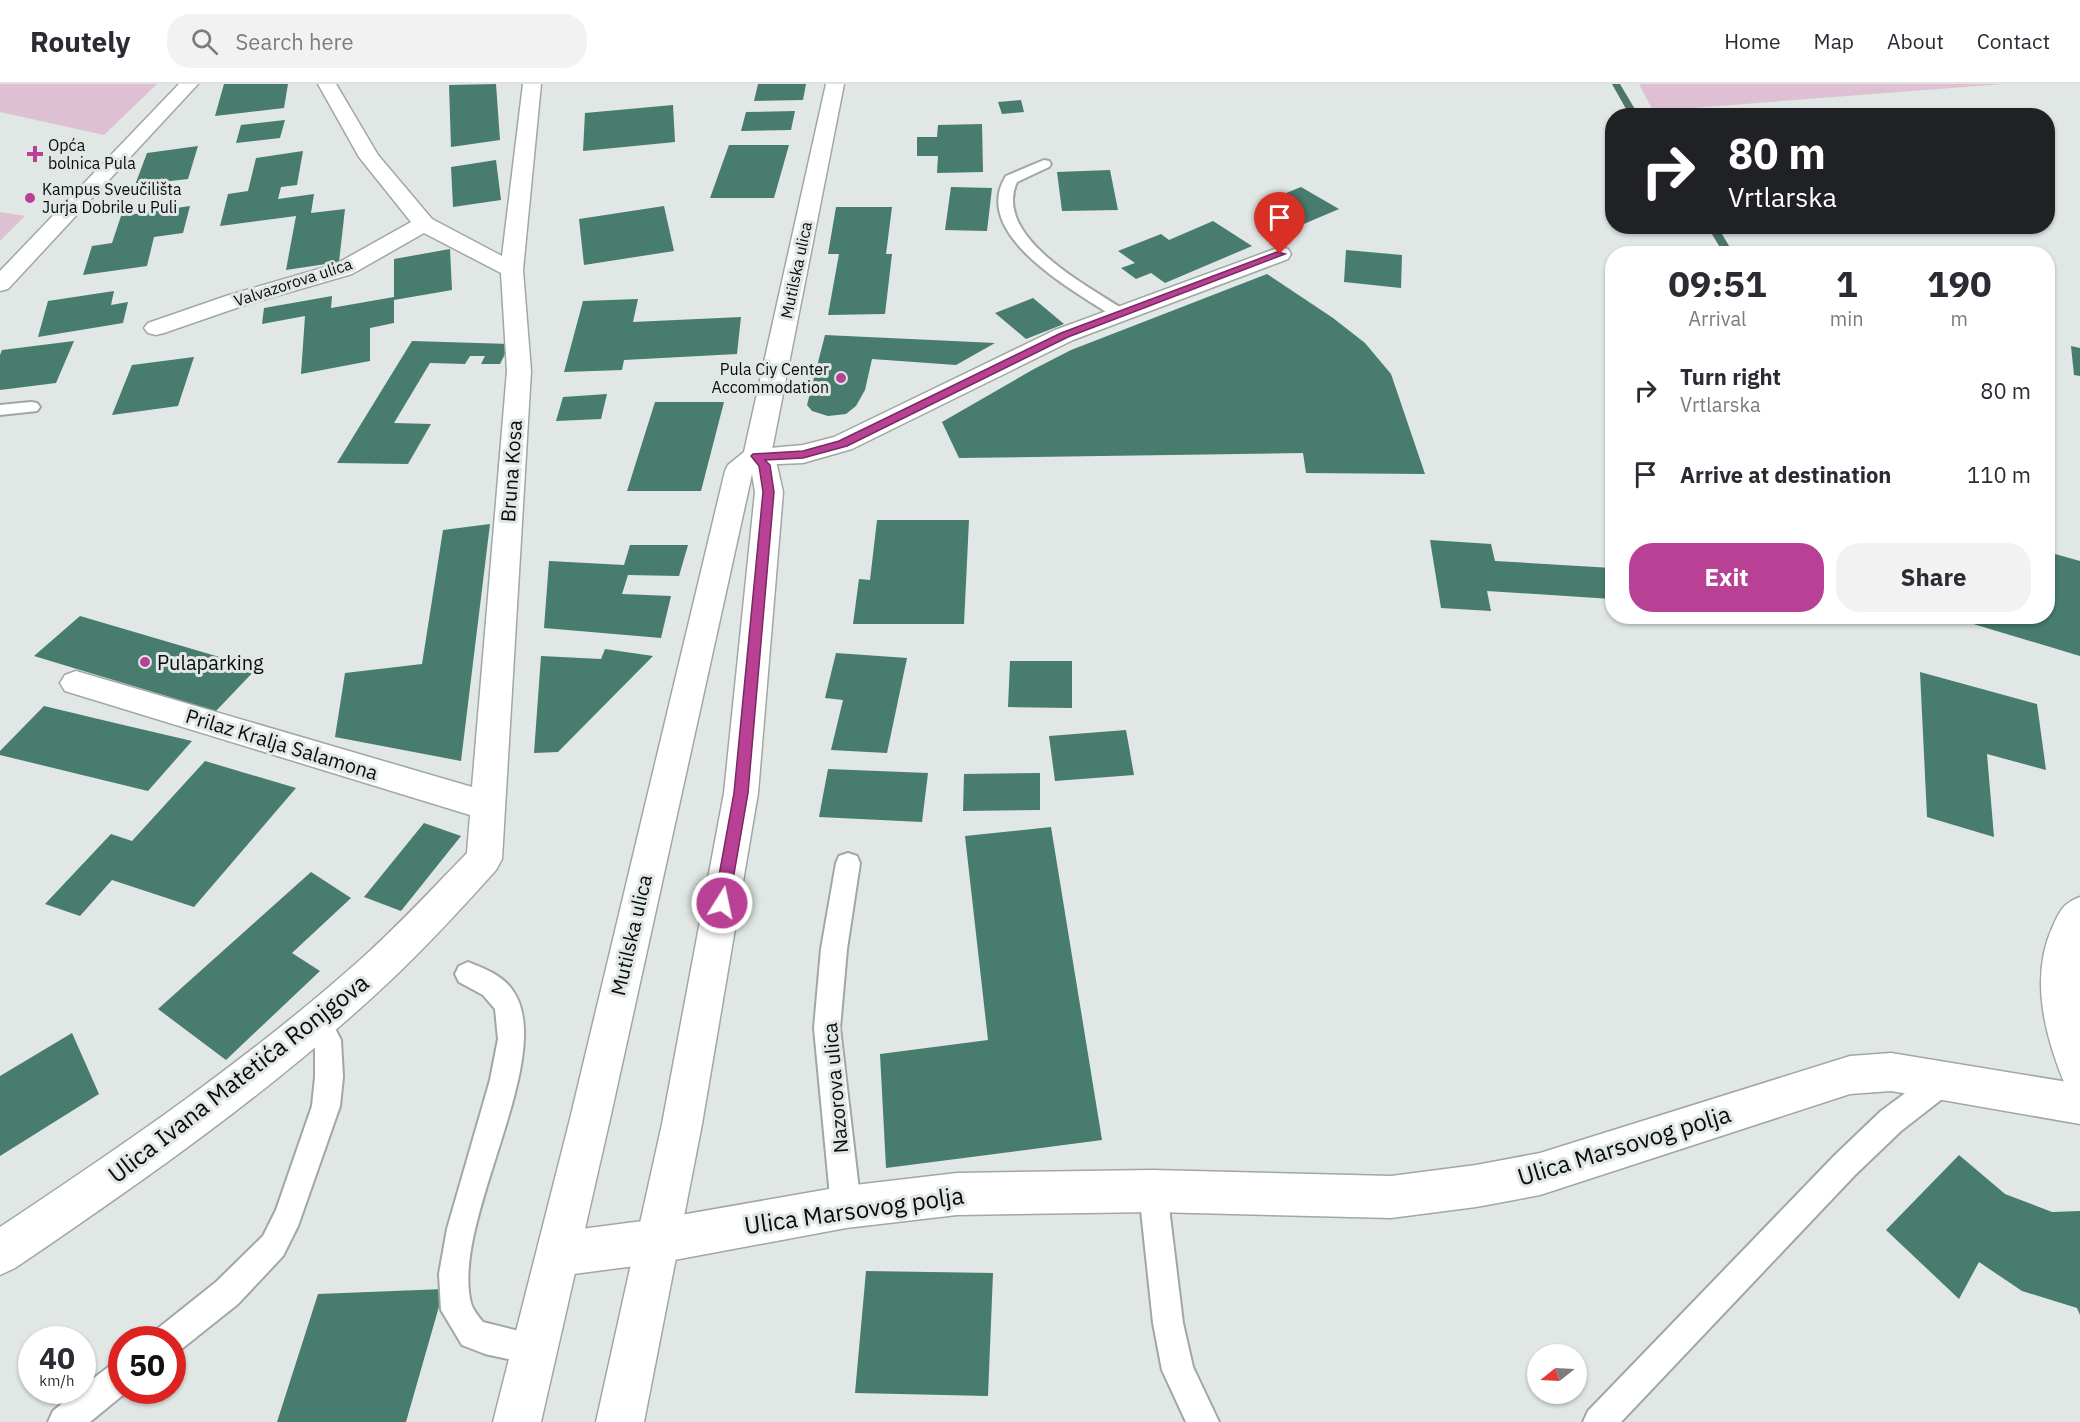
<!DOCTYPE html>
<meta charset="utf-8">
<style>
:root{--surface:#fff;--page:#f2f2f3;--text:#2b2b33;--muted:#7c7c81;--line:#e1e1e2;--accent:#b84095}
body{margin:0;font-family:"IBM Plex Sans",sans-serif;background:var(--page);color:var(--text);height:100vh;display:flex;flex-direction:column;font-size:22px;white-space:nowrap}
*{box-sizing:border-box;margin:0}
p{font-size:20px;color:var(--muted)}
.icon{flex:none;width:33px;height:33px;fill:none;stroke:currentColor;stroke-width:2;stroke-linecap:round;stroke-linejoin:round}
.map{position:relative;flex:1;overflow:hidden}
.panel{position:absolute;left:1605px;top:162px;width:450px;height:378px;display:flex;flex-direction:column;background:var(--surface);border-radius:24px;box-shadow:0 2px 4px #0004}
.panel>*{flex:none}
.top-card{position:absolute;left:1605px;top:24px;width:450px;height:126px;border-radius:24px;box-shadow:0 2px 4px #0004;background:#202124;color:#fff;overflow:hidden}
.needle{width:39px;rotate:252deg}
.tools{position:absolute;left:1527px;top:1260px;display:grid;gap:12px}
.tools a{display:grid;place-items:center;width:60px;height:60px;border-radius:50%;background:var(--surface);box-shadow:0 2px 4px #0004;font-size:30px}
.speed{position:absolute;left:18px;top:1242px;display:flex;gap:12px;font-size:30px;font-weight:700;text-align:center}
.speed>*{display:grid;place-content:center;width:78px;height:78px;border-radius:50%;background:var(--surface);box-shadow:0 2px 4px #0004;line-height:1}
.speed small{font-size:15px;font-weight:400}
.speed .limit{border:9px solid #d22;background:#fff;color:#111}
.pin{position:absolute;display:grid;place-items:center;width:51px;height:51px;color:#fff;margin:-62px -26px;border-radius:50% 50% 50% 0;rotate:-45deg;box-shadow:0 0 6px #0007}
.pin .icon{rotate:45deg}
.me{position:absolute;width:66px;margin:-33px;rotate:10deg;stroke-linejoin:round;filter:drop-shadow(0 0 4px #0008)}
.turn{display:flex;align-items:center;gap:21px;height:126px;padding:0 24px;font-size:27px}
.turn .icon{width:78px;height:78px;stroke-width:2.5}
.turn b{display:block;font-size:42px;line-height:51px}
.eta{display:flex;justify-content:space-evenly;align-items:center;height:102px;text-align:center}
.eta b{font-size:36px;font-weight:800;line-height:42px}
.primary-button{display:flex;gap:12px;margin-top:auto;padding:12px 24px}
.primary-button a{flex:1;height:69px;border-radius:24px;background:var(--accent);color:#fff;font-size:24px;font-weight:800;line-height:69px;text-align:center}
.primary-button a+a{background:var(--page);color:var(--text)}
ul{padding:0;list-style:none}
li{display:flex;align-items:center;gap:18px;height:84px;padding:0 24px}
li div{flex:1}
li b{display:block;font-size:22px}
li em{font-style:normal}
header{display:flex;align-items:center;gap:36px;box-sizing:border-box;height:84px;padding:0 30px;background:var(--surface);border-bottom:2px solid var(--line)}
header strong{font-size:28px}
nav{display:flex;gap:33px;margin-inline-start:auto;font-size:21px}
.search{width:420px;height:54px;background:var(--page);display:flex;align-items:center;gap:15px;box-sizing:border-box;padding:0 21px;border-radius:24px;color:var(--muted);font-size:22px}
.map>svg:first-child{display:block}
.green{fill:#dec0d2}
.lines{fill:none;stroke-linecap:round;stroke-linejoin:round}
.stream{fill:#4e746a;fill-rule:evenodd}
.building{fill:#477c6f}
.lane-casing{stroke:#a0a7a5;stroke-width:4}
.street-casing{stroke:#a0a7a5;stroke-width:3}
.secondary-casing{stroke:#a0a7a5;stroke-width:3}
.lane{fill:#fff;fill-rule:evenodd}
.street{fill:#fff;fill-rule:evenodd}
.secondary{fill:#fff;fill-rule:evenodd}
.route{fill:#b84095;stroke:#782a61;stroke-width:1.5}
.poi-dot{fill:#b84095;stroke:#e0e7e5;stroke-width:2}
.labels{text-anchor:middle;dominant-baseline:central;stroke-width:6;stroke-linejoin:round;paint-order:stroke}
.far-poi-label{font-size:16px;fill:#090c0b;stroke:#e0e7e5;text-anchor:start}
.far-street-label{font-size:16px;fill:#090c0b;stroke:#e0e7e5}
.street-label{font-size:20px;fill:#090c0b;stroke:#e0e7e5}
.poi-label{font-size:20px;fill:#090c0b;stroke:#e0e7e5;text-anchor:start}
.near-street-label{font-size:24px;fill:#090c0b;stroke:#e0e7e5}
</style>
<header>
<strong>Routely</strong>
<div class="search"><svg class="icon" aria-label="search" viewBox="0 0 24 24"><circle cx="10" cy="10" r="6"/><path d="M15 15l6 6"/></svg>Search here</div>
<nav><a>Home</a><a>Map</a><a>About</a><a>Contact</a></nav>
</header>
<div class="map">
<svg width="2080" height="1338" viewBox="0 0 2080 1338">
<rect width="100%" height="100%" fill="#e0e7e5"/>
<!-- green -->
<path class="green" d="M 0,0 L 157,0 L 104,51 L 0,28 Z
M 1639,0 L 2003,0 L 1653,27 Z
M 0,128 L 25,132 L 0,157 Z"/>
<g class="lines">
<!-- stream -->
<path class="stream" d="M 1612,0 L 1620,0 L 1639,32 L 1630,32 Z
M 1707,142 L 1717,142 L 1734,170 L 1724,170 Z"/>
</g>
<!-- building -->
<path class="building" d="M 224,0 L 288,0 L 284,24 L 215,32 Z
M 496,0 L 500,56 L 451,63 L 449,1 Z
M 758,0 L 806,0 L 803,16 L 754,17 Z
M 1021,16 L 1024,28 L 1002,30 L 998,18 Z
M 673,21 L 675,58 L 583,67 L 585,29 Z
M 795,27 L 791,46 L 741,47 L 746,28 Z
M 285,36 L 280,54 L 236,59 L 241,41 Z
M 982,40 L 983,88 L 937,89 L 938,72 L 917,72 L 917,53 L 937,53 L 938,41 Z
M 729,61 L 789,61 L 774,114 L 710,114 Z
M 198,62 L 188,95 L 135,101 L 147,69 Z
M 303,67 L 297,101 L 281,103 L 278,115 L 314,110 L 311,129 L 345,125 L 339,178 L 286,186 L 296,132 L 220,142 L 228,110 L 248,107 L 256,74 Z
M 496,76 L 501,116 L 453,123 L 451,83 Z
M 1110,86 L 1118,126 L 1062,127 L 1057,88 Z
M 951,103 L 992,104 L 987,147 L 945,146 Z
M 1301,103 L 1339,125 L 1299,142 L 1261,119 Z
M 190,122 L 183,149 L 154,153 L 147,182 L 83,191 L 92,162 L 112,159 L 121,132 Z
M 664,122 L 674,167 L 584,181 L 579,135 Z
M 836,123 L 892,123 L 886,170 L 892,170 L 885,230 L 828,231 L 839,170 L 828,170 Z
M 1213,137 L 1252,162 L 1165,199 L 1151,189 L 1136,195 L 1121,184 L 1135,179 L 1118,167 L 1161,150 L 1169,156 Z
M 450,165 L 452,206 L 394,216 L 394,239 L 370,244 L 370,277 L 301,290 L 305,232 L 262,240 L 264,224 L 332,212 L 331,224 L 394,213 L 394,175 Z
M 1346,166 L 1402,171 L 1401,204 L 1344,198 Z
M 1267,190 L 1333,234 L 1365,259 L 1391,290 L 1425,390 L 1306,389 L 1303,369 L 959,374 L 942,338 L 1034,285 L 1071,266 Z
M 114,207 L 111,221 L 128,218 L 123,239 L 38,253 L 48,217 Z
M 1033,214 L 1064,240 L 1026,255 L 995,229 Z
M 638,215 L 633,238 L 741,233 L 737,270 L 624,276 L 622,286 L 564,288 L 583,217 Z
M 825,251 L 995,259 L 956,281 L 872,275 L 865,306 L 856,322 L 846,330 L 828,332 L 812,327 L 807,321 Z
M 74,257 L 56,299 L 0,306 L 0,271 L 2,266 Z
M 412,257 L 510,260 L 500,280 L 481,280 L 485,272 L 470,272 L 465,280 L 430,279 L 394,339 L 431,340 L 408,380 L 337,379 Z
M 2071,262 L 2080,264 L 2080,292 L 2074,291 Z
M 194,273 L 178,322 L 112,331 L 132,281 Z
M 607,310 L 601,335 L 556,337 L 563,313 Z
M 655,318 L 724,318 L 701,407 L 627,407 Z
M 877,436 L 969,436 L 964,540 L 853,540 L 859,495 L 870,496 Z
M 490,440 L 461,677 L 335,653 L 345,589 L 422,580 L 443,446 Z
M 1430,456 L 1491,460 L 1495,477 L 1612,484 L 1612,515 L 1487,507 L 1491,527 L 1441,524 Z
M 630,461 L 688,461 L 679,492 L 628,491 L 622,510 L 671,512 L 661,554 L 544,544 L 549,477 L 624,481 Z
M 2048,468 L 2080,477 L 2080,572 L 1950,533 L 2048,532 Z
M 80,532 L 257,584 L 216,627 L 34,572 Z
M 605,565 L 653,572 L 558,668 L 534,669 L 541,572 L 601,575 Z
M 836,569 L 907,574 L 887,669 L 831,666 L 843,616 L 825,614 Z
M 1010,577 L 1072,577 L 1072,624 L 1008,623 Z
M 1920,588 L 2037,620 L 2046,686 L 1987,670 L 1994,753 L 1927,733 Z
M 44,622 L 115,639 L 192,657 L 148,707 L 0,671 L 0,667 Z
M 1126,646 L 1134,691 L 1055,697 L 1049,652 Z
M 205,677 L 296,704 L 194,823 L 112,796 L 80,832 L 45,820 L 111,750 L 132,757 Z
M 828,685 L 928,689 L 922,738 L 819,733 Z
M 1040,689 L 1040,726 L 963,727 L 964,690 Z
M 424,739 L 461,752 L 401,827 L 364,813 Z
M 1051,743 L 1102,1056 L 886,1084 L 880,970 L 988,956 L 965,752 Z
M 311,788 L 351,814 L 292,869 L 320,887 L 226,976 L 158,925 Z
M 72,949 L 99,1010 L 0,1072 L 0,992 Z
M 1959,1071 L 2005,1110 L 2052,1128 L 2080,1127 L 2080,1231 L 2077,1224 L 2022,1207 L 1979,1178 L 1959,1215 L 1886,1146 Z
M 866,1187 L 993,1189 L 988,1312 L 855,1309 Z
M 444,1205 L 406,1338 L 277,1338 L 318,1210 Z"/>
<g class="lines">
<!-- lane casing -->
<g class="lane-casing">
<path id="lane" d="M 1044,76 L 1049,77 L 1051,80 L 1049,83 L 1017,98 C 992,153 1088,202 1126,227 L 1128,230 L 1126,233 L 1114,233 C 1075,207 969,151 1006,92 Z
M 31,318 L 37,319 L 40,323 L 37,327 L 0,331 L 0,321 Z
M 848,769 L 857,772 L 860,779 L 847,865 L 840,944 L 861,1123 L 856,1133 L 846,1138 L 836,1133 L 831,1123 L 814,944 L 821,865 L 836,779 L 839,772 Z
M 468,878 C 483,884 500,890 511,904 C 561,968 450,1136 471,1219 C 473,1226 479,1233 483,1238 L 546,1254 L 551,1265 L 546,1276 L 535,1281 L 485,1270 L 462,1261 L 441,1226 L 439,1190 L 447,1145 L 490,996 L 498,955 L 495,925 L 483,911 L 459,898 L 455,890 L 459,882 Z
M 317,924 L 326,927 L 341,956 L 343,993 L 340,1022 L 298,1142 L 283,1172 L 238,1220 L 179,1267 L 172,1270 L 172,1256 L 153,1256 L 157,1245 L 216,1198 L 263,1152 L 276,1126 L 312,1022 L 315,993 L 315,958 L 304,936 L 308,927 Z
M 1945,983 L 1955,987 L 1959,996 L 1955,1005 L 1901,1047 L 1855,1091 L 1621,1338 L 1583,1338 L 1588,1327 L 1835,1071 L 1881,1027 L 1935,987 Z
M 1153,1093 L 1163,1097 L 1167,1107 L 1183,1239 L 1193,1283 L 1219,1338 L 1186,1338 L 1162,1286 L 1153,1239 L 1139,1107 L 1143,1097 Z
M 122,1276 L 122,1306 L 129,1306 L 90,1338 L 48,1338 L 53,1327 L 78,1306 L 82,1306 L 82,1303 L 111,1281 Z"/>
</g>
<!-- street casing -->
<g class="street-casing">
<path id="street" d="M 179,0 L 198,0 L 8,205 L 0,207 L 0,187 Z
M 318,0 L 336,0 L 378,71 L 432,135 L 502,172 L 523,0 L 541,0 L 523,186 L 531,287 L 502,775 L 496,786 C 462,824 427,862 390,897 C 275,1005 145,1096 15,1184 L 0,1191 L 0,1143 C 125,1060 249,975 361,875 C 398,842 432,805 467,769 L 470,731 L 65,607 L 60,599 L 65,591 L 76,587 L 472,703 L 507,287 L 501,189 L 424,149 L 352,190 L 242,222 L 164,249 L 156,251 L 148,249 L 144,244 L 148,239 L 226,212 L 336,180 L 411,138 L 359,73 Z
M 1280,163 L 1288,165 L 1291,170 L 1288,175 L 1073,256 L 852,365 L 803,379 L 757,381 L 748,378 L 744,372 L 748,366 L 803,361 L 834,353 L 1055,246 Z
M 1891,969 L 2080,1000 L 2080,1040 L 1891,1007 L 1850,1010 L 1540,1111 L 1476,1123 L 1391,1134 L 1153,1128 L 957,1131 L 846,1144 L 658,1179 L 558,1192 L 543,1185 L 536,1170 L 543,1155 L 558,1148 L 658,1135 L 846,1102 L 957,1089 L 1153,1086 L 1391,1092 L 1476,1081 L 1540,1069 L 1850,972 Z"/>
</g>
<!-- secondary casing -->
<g class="secondary-casing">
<path id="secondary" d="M 826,0 L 844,0 L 771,371 L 777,381 L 783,408 L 758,709 L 702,1040 L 644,1338 L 596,1338 L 662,1040 L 724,709 L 755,408 L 752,390 L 610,1035 L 541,1338 L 493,1338 L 570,1035 L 725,387 L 728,381 L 744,368 Z
M 2080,813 L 2080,1008 L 2066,1003 C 2045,953 2029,893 2053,842 C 2060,826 2064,819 2080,813 Z"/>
</g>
<!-- lane -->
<use href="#lane" class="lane"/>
<!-- street -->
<use href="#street" class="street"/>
<!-- secondary -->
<use href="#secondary" class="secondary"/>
</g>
<!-- route -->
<path class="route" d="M 1277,168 L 1285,170 L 1068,253 L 847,362 L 803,374 L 765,376 L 770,381 L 774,408 L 748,709 L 729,819 L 727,824 L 722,826 L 716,824 L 714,819 L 734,709 L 763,408 L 759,382 L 751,372 L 753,370 L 803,367 L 839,357 L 1061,249 Z"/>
<!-- markers -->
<g class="poi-dot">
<path d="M32 61h6v6h6v6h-6v6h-6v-6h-6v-6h6z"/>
<circle cx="30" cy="114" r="6"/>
<circle cx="841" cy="294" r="6"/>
<circle cx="145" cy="578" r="6"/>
</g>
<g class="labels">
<!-- far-poi labels -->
<g class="far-poi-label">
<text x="48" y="61">Opća<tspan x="48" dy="18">bolnica Pula</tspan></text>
<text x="42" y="105">Kampus Sveučilišta<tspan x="42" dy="18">Jurja Dobrile u Puli</tspan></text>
<text x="829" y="285" text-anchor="end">Pula Ciy Center<tspan x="829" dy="18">Accommodation</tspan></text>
</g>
<!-- far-street labels -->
<g class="far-street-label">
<text transform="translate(796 186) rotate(-78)">Mutilska ulica</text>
<text transform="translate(293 198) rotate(-18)">Valvazorova ulica</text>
</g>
<!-- street labels -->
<g class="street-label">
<text transform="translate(511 387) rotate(-86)">Bruna Kosa</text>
<text transform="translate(282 660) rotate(17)">Prilaz Kralja Salamona</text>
<text transform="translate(631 851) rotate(-77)">Mutilska ulica</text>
<text transform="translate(835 1004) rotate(-95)">Nazorova ulica</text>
</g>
<!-- poi labels -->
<g class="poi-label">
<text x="157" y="578">Pulaparking</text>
</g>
<!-- near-street labels -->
<g class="near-street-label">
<text transform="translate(238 994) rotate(-38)">Ulica Ivana Matetića Ronjgova</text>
<text transform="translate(1624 1061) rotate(-17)">Ulica Marsovog polja</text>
<text transform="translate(854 1126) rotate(-8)">Ulica Marsovog polja</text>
</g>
</g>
</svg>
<div class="tools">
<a><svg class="needle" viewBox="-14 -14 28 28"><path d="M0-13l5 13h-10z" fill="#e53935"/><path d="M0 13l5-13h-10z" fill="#7c7c81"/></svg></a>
</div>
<div class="speed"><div>40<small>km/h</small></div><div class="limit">50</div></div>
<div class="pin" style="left:1280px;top:170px;background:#d93025"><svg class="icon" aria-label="arrive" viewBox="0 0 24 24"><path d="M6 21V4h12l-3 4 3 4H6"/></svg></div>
<svg class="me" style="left:722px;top:819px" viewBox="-20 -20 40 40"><circle r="17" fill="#b84095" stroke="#fff" stroke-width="3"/><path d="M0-11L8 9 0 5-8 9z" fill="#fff"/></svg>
<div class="top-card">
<div class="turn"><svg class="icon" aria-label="right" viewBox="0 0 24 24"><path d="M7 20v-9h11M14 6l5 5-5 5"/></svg><div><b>80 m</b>Vrtlarska</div></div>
</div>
<section class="panel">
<div class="eta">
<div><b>09:51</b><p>Arrival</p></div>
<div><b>1</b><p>min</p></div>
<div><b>190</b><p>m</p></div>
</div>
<ul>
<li><svg class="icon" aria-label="right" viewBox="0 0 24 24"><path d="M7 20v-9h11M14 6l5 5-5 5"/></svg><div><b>Turn right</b><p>Vrtlarska</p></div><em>80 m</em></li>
<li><svg class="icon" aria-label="arrive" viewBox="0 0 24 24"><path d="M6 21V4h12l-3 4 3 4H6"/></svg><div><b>Arrive at destination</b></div><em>110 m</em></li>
</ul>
<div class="primary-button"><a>Exit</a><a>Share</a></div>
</section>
</div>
